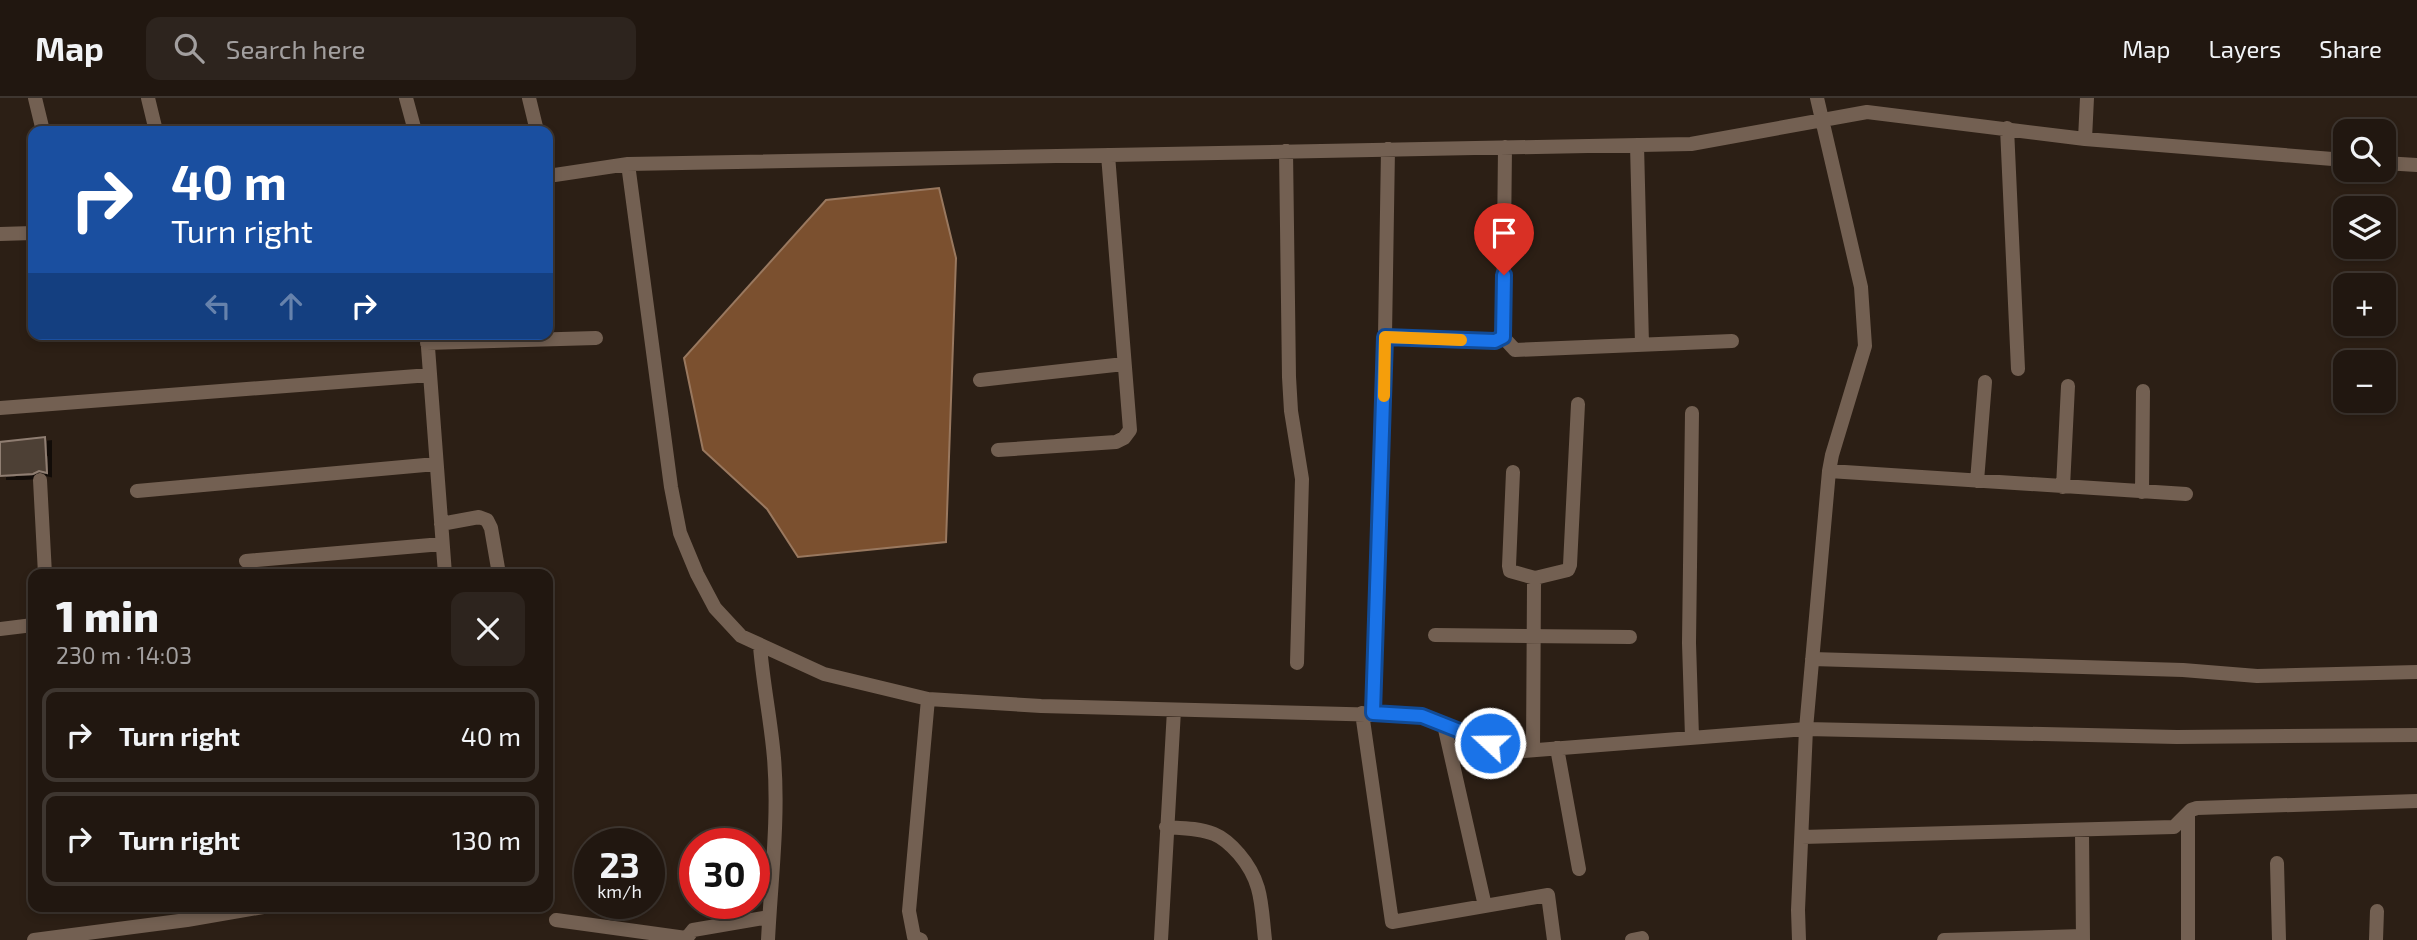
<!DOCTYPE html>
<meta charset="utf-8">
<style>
:root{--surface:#211710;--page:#2d241e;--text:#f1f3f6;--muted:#a29f9f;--line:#3e3630}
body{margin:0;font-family:"Exo 2",sans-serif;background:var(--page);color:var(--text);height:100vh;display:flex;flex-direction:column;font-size:26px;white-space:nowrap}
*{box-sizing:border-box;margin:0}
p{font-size:23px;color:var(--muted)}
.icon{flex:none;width:38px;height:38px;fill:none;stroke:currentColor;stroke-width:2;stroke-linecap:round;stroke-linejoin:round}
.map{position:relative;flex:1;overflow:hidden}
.drawer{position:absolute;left:28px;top:471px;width:525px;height:343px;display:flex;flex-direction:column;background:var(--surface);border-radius:14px;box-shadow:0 4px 10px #0003,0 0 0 2px var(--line)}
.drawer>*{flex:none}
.top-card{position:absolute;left:28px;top:28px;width:525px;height:214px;border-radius:14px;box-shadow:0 4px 10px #0003,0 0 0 2px var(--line);background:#1a4fa0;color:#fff;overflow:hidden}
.buttons{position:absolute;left:2333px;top:21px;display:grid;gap:14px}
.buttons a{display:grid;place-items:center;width:63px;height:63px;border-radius:14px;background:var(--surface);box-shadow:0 4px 10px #0003,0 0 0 2px var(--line);font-size:35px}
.speed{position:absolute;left:574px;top:730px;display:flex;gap:14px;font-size:35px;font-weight:700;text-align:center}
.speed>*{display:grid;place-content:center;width:91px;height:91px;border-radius:50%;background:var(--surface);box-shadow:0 4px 10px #0003,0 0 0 2px var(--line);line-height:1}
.speed small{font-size:18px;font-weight:400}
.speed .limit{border:10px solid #d22;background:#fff;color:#111}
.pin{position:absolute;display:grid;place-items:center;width:60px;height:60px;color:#fff;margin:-72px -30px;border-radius:50% 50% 50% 0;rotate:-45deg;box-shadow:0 0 7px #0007}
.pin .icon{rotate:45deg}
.me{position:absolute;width:77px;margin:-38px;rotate:291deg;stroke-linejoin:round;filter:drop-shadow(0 0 5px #0008)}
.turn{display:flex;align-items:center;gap:24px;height:147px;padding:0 28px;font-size:32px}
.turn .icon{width:91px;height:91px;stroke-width:2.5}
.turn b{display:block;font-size:49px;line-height:60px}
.lanes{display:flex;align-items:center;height:66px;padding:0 28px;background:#0003;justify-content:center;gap:35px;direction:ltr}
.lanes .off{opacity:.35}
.round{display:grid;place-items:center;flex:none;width:74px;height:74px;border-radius:14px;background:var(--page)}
.head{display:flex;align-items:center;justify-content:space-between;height:119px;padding:0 28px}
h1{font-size:42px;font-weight:800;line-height:52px}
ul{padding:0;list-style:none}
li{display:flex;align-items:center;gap:21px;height:94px;margin:0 14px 10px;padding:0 14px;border:4px solid var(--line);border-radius:14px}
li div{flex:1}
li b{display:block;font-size:26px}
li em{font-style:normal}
header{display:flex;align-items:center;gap:42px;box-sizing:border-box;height:98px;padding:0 35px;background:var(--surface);border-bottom:2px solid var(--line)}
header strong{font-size:33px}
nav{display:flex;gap:38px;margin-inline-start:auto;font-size:24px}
.search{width:490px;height:63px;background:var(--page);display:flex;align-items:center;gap:18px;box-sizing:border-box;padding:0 24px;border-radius:14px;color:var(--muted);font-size:26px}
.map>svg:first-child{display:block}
.water{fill:#7b502f;stroke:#99785f;stroke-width:2}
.building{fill:#4e3f34;stroke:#8f7e72;stroke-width:2;filter:url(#shadow)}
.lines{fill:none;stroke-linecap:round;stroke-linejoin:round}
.street{stroke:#736052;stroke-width:14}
.route-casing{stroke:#114b97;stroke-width:18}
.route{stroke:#1a73e8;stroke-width:12}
.slow{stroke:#f59e0b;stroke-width:12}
</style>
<header>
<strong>Map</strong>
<div class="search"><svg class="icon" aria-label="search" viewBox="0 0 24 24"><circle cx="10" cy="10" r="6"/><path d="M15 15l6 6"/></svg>Search here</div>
<nav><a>Map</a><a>Layers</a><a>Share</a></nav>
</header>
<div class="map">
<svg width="2417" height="842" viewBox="0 0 2417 842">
<defs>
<filter id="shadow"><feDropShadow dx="7" dy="4" stdDeviation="0" flood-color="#0009"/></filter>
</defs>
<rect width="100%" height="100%" fill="#2c1f15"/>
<!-- water -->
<path class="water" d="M 939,90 L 956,160 L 946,444 L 798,459 L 767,411 L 703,352 L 684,260 L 826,102 Z"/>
<!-- building -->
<path class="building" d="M 45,339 L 47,375 L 39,373 L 33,376 L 0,378 L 0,344 Z"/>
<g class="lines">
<!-- street -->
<path class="street" d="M 35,0 L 43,33
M 148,0 L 156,33
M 406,0 L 415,33
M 529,0 L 537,33
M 2007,30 L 2018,271
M 2085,41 L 2087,0
M 1637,47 L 1642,246
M 1286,53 L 1289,279 L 1291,313 L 1302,381 L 1297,565
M 2384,65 L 2417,67
M 628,66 L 671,389 L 680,435 L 697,476 L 715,510 L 741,538 L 824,576 L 928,601 L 1041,608 L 1422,618 L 1512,654 L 1806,631 L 2177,639 L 2417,637
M 548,78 L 628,66 L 1691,46 L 1867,14 L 2085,41 L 2345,62
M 0,136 L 33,135
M 427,236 L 445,476
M 1385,238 L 1495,243 L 1503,239 L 1505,49
M 1503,239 L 1515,252 L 1732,243
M 427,245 L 596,240
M 980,282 L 1124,266
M 0,310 L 430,277
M 1692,315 L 1689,545 L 1692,639
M 998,352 L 1116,344 L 1124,340 L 1130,332 L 1108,57
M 1829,373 L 2186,396
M 1513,374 L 1509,468 L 1510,473 L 1535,480
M 40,382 L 45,476
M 1977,383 L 1985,284
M 2063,389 L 2068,288
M 137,393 L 436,366
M 2142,394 L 2143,293
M 441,426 L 479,419 L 487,422 L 491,430 L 499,476
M 246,463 L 442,446
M 0,531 L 33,527
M 1435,537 L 1630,539
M 760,548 C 763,586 771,623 774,660 C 779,720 771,782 768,842
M 1812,561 L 2183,572 L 2257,578 L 2417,574
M 1362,615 L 1392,824 L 1548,797 L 1554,842
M 1373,615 L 1385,238 L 1388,51
M 1444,627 L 1485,808
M 1557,650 L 1579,771
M 1533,652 L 1534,487 L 1535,480 L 1568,472 L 1570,467 L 1578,306
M 2188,715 L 2188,842
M 1166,729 C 1182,730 1199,730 1214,736 C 1224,740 1232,748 1239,756 C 1263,784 1261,807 1265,842
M 2082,733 L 2083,842
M 1802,739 L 2174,729 L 2191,712 L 2197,710 L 2417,703
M 2277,765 L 2279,842
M 556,822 L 686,840
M 34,842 L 187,822 L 269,808
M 685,842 L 693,832 L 769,819
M 921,842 L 914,839 L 909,813 L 928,601
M 1161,842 L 1174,612
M 1632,842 L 1642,840
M 1799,842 L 1798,812 L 1806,631 L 1829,373 L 1832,357 L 1865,248 L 1861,189 L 1817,0
M 1944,842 L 2083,838
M 2376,842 L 2377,813"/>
</g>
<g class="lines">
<!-- route casing -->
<g class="route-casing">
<path id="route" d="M 1490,645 L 1422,618 L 1373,615 L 1385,239 L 1495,243 L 1503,239 L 1504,177"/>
</g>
<!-- route -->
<use href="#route" class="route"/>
<!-- slow -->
<path class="slow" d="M 1384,298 L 1385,239 L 1461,242"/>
</g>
</svg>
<div class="buttons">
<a><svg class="icon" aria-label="search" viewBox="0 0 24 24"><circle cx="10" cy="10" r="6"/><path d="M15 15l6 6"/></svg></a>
<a><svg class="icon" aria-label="layers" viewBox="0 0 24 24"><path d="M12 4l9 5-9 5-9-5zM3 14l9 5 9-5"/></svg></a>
<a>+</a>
<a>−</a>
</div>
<div class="speed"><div>23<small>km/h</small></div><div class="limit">30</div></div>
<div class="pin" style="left:1504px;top:177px;background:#d93025"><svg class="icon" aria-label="arrive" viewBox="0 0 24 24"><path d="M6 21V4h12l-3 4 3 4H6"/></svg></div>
<svg class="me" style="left:1490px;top:645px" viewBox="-20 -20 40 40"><circle r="17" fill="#1a73e8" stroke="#fff" stroke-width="3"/><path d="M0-11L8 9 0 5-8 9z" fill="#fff"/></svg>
<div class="top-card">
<div class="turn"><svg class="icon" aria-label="right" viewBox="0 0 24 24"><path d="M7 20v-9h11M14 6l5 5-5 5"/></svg><div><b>40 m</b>Turn right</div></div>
<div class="lanes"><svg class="icon off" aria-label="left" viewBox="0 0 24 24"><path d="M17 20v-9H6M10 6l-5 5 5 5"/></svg><svg class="icon off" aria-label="ahead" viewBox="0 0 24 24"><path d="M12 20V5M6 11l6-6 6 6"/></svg><svg class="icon" aria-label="right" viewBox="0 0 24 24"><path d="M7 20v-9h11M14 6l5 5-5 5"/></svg></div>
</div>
<section class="drawer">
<div class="head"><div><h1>1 min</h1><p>230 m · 14:03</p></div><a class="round"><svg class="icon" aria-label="close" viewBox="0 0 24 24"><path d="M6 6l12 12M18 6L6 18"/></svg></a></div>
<ul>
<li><svg class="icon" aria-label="right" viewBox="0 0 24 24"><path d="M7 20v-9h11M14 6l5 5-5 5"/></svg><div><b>Turn right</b></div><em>40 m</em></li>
<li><svg class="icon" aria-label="right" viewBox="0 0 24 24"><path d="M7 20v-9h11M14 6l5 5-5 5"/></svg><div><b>Turn right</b></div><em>130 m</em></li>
</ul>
</section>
</div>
